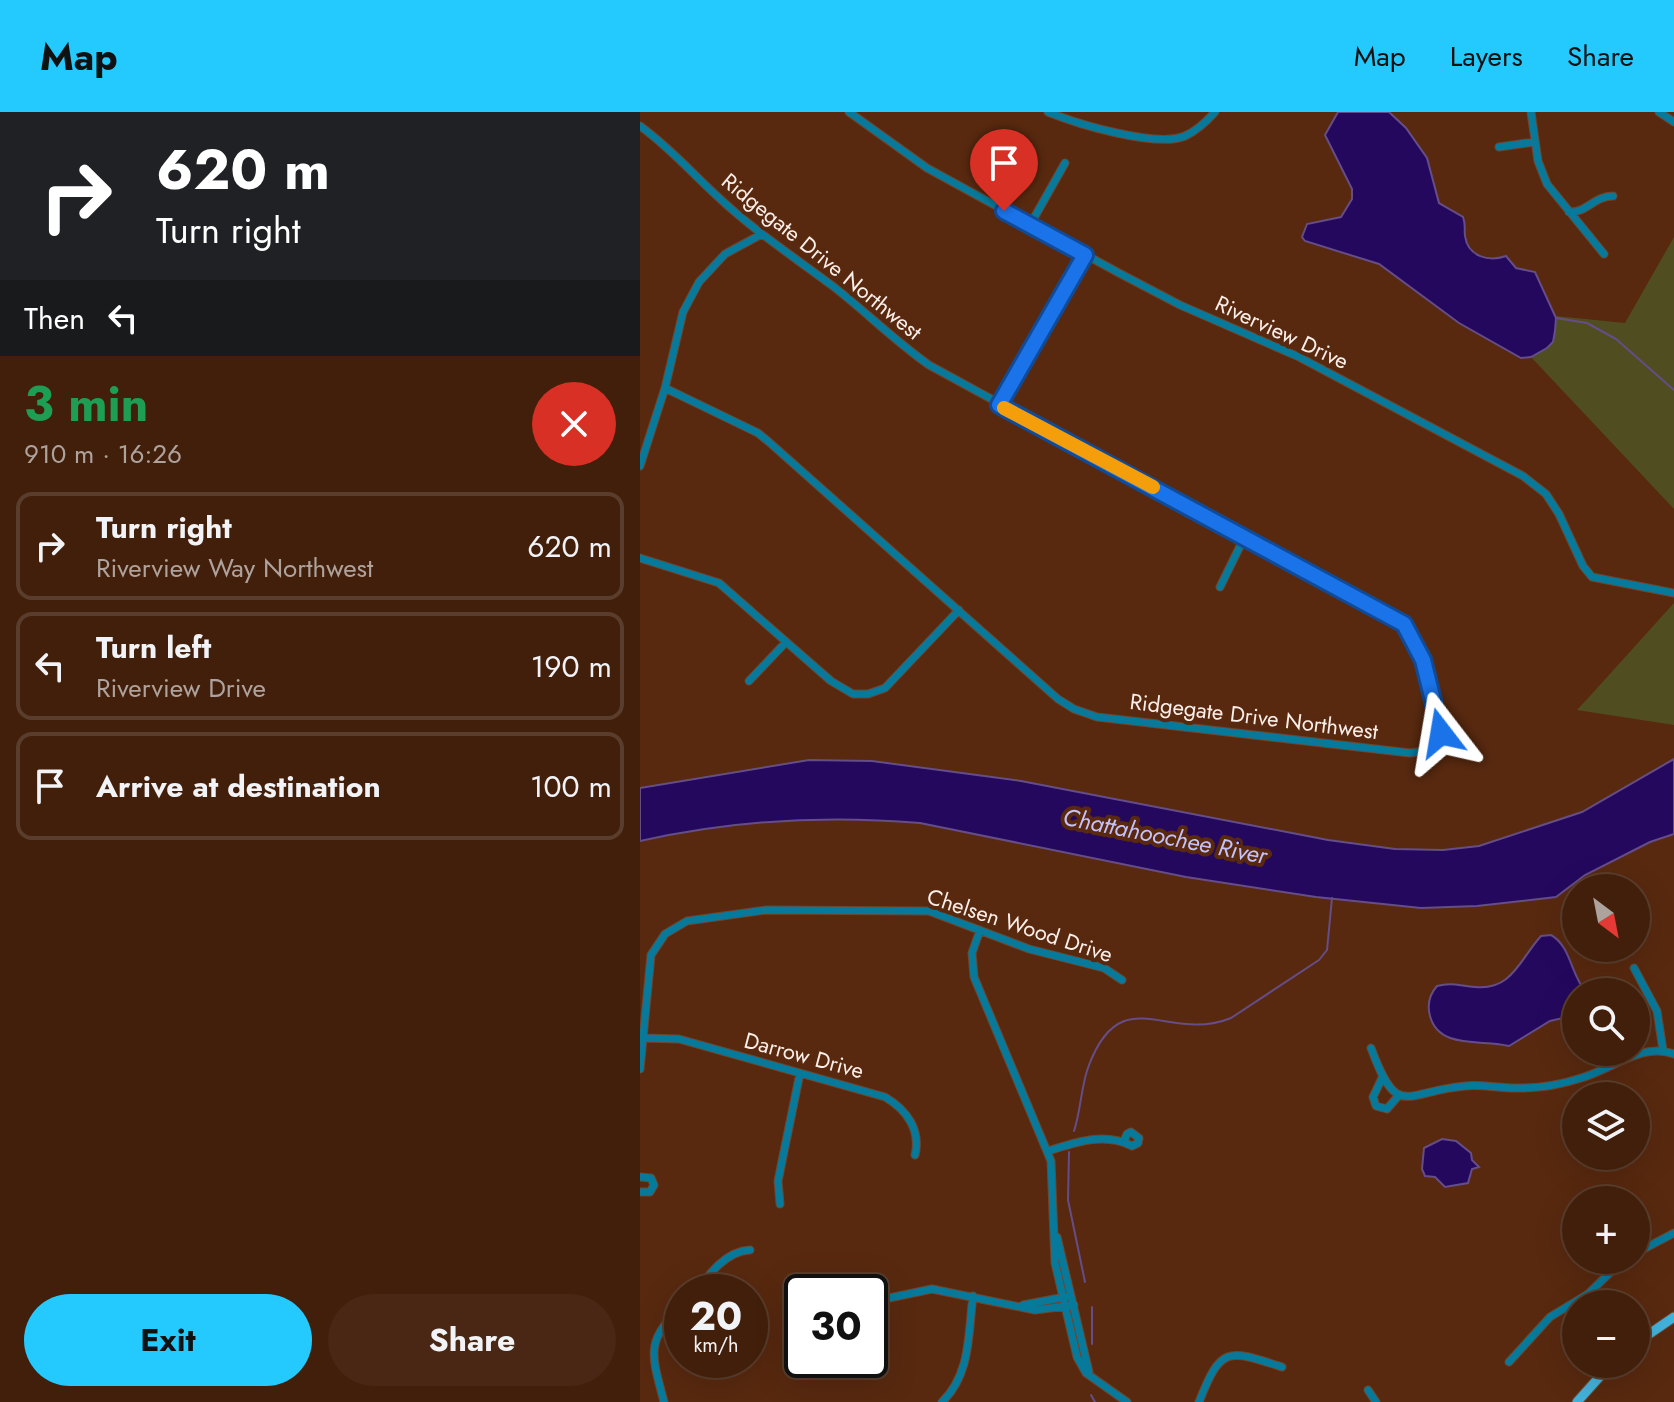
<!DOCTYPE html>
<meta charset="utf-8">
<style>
:root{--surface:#421f0b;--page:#492714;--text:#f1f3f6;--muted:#aea29d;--line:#5a3d2c;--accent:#24c9fe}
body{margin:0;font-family:Jost,sans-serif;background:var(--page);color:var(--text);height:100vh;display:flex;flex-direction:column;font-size:30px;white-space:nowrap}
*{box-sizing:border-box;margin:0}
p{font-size:26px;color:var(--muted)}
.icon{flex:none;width:44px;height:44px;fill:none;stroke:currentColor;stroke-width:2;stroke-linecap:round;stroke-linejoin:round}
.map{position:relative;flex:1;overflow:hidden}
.details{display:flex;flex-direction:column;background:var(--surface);width:640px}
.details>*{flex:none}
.guide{background:#202124;color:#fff;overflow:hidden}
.needle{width:52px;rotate:148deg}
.controls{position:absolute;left:922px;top:762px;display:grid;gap:16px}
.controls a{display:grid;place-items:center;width:88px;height:88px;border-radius:50%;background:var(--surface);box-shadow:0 8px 32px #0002,0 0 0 2px var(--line);font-size:40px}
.speed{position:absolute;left:24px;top:1162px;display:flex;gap:16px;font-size:40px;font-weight:700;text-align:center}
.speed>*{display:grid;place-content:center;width:104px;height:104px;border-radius:50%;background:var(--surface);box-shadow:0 8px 32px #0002,0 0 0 2px var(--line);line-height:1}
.speed small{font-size:20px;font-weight:400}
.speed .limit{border:4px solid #111;border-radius:12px;background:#fff;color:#111}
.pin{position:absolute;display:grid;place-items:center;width:68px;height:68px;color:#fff;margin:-82px -34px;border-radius:50% 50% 50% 0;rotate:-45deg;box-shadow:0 0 8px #0007}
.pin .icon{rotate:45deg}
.me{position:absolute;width:88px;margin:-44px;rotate:346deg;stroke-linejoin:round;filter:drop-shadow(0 0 6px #0008)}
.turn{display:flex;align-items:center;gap:28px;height:168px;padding:0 24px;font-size:36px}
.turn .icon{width:104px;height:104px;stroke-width:2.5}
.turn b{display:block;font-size:56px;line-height:68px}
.then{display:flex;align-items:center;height:76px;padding:0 24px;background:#0003;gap:16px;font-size:30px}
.round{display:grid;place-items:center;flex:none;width:84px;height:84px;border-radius:42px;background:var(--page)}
.summary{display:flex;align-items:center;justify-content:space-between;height:136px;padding:0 24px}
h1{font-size:48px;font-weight:700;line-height:60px;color:#1e9e55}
.button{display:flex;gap:16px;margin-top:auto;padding:16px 24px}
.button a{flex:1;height:92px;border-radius:48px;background:var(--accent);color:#111;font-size:32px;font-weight:700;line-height:92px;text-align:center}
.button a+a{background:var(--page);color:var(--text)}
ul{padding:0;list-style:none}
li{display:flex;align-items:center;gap:24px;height:108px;margin:0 16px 12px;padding:0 8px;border:4px solid var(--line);border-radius:16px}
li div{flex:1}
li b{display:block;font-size:30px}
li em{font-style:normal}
header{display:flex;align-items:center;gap:48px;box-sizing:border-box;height:112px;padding:0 40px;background:var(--accent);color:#111}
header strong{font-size:38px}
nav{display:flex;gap:44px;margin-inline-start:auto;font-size:28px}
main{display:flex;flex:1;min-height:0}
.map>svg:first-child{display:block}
.green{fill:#504e20}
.water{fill:#24085e;stroke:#654d88;stroke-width:2}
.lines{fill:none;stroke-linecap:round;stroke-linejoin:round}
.stream{stroke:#654d88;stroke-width:2}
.minor-casing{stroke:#6f452e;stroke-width:9}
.major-casing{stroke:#6f452e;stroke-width:11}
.minor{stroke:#077a9c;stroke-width:7}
.major{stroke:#42b2db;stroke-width:9}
.route-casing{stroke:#114b97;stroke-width:20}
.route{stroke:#1a73e8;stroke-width:14}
.slow{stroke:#f59e0b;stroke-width:14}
.labels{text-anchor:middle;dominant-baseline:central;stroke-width:8;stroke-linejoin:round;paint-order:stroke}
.street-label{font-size:22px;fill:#fcefea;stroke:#58290f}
.water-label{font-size:24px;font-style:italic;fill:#c5c2fb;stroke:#58290f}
</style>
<header>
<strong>Map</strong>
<nav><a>Map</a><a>Layers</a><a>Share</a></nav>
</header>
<main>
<section class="details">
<div class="guide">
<div class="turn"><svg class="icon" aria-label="right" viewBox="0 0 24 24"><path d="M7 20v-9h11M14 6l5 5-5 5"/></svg><div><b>620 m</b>Turn right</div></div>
<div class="then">Then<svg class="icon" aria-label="left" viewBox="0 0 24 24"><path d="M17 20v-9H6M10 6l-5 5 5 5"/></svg></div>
</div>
<div class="summary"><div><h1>3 min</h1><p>910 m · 16:26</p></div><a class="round" style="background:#d93025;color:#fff"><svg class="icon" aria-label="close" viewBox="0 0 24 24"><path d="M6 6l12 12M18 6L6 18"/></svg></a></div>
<ul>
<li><svg class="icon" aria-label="right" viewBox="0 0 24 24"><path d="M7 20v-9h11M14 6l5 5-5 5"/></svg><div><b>Turn right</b><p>Riverview Way Northwest</p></div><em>620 m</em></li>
<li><svg class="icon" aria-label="left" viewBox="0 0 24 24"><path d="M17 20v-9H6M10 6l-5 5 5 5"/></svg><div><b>Turn left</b><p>Riverview Drive</p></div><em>190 m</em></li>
<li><svg class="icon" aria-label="arrive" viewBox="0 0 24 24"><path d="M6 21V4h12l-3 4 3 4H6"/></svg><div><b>Arrive at destination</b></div><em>100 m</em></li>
</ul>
<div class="button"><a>Exit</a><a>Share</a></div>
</section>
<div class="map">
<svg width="1034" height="1290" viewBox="0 0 1034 1290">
<rect width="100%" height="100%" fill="#58290f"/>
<!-- green -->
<path class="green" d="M 1034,125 L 1034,397 L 891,245 C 909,235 916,225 915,204 L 985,211 Z
M 1034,491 L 1034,613 L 937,598 L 950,584 Z"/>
<!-- water -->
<path class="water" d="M 698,0 L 749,0 L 766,16 L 787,46 L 799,91 L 823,105 C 826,113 824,116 825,124 C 828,145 849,150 866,144 L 876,156 L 895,160 L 916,206 L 915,219 L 913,230 L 907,236 L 891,245 L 881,246 L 819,211 L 739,152 L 665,129 L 662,125 L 667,112 L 701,105 L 712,87 L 712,77 L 685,23 Z
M 1034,647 L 1034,722 L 1010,730 L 945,763 L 916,785 L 837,794 L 781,796 L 676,785 L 546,765 L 280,711 C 186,703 93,708 0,729 L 0,676 L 169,648 L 232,649 L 381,669 L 688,728 L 755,737 L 803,738 L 839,734 L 942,700 Z
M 911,823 C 931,834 931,864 946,880 L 936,880 L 936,903 L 910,909 L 869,934 C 842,927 799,938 790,904 C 787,893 789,883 797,874 C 812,870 820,874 835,875 C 872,879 880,847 901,824 Z
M 802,1027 L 816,1029 L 831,1041 L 832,1048 L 839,1055 L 832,1057 L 828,1071 L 805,1075 L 795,1065 L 785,1064 L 782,1057 L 784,1036 Z"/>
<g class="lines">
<!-- stream -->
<path class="stream" d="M 916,206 L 947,211 L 976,227 L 1034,278
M 434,1019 C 441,998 441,973 449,953 C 482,867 528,932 591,906 L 679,848 L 687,838 L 692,786
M 429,1040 L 428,1088 L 445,1170
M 452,1195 L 452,1232
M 451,1283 L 455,1290"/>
<!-- minor casing -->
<g class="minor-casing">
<path id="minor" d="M 209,0 L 287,56 L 479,161 L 540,193 L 659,245 L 883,364 L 906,382 L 919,402 L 943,454 L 952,465 L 1034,481
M 408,0 C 437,12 517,36 545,24 C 556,19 567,9 575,0
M 891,0 L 898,49 L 907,72 L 964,142
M 1019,0 L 1034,10
M 0,14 C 29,35 51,60 77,84 C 113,118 154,145 194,175 C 226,200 255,229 289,253 L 764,512 L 783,548 L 801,621 C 795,636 785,640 770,641 L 457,605 L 434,597 L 418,587 L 129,330 L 118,321 L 25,276
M 859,35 L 894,30
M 929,100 C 947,101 954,84 973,84
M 390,113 L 425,51
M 359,293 L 445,143
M 0,354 L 25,276 L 43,200 L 59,170 L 85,142 L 122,122
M 0,446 L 79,471 L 191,569 L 213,582 L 228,582 L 245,576 L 319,498
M 580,475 L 604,426
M 109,569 L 146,530
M 340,818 L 332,841 L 334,865 L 411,1049 L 415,1151 L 437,1245 L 446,1261 L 487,1290
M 994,856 L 1017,899 L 1023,938
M 3,926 L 39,927 L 245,985 C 267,998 281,1018 275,1043
M 731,936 C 758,1009 765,979 825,974 C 843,972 862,977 880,976 C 899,976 923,972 941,966 C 971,958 1002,930 1034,942
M 0,957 L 11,843 L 25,822 L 47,809 L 126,798 L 289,799 L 389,837 L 464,856 L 482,868
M 742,966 L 733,985 L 736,994 L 747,997 L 759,983
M 408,1039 C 437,1030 464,1020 492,1034 L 498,1031 L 499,1026 L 491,1020 L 487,1022 L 484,1029
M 0,1065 L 11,1066 L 14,1073 L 10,1080 L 0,1080
M 140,1092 L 138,1069 L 160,961
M 417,1125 L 449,1260
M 996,1141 L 1034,1121
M 56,1180 C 69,1162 86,1139 110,1138
M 230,1190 L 292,1177 L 395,1198 L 434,1193
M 383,1193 L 425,1185
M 869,1250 L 910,1205 L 948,1182 L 983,1148
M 728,1278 L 736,1290
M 24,1290 C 13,1247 3,1227 42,1196
M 302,1290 C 331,1262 328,1222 333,1184
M 559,1290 C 581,1234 587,1237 642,1255"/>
</g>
<!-- major casing -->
<g class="major-casing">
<path id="major" d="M 996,1231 L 1034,1205
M 937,1290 L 971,1252"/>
</g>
<!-- minor -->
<use href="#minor" class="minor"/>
<!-- major -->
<use href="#major" class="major"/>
</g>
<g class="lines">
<!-- route casing -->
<g class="route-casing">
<path id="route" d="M 364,99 L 445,143 L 359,293 L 764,512 L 783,548 L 801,621"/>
</g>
<!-- route -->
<use href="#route" class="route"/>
<!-- slow -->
<path class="slow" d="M 364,296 L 513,375"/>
</g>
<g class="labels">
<!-- street labels -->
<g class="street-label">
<text transform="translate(182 144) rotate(39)">Ridgegate Drive Northwest</text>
<text transform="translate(642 220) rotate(25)">Riverview Drive</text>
<text transform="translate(614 604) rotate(7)">Ridgegate Drive Northwest</text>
<text transform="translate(380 813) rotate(18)">Chelsen Wood Drive</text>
<text transform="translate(164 943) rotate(15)">Darrow Drive</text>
</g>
<!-- water labels -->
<g class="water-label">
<text transform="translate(525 724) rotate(11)">Chattahoochee River</text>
</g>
</g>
</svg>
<div class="controls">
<a><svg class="needle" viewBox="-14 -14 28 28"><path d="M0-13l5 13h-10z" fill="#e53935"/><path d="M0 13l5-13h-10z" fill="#aea29d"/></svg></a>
<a><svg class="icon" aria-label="search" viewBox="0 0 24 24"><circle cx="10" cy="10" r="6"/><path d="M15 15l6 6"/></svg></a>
<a><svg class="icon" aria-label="layers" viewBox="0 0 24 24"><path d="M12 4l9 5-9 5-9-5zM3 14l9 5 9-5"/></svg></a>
<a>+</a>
<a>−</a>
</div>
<div class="speed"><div>20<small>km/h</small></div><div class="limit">30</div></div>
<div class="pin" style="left:364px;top:99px;background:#d93025"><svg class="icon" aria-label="arrive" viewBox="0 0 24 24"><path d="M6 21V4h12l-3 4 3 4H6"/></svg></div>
<svg class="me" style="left:801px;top:621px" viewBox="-20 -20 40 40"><path d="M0-17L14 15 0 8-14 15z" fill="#1a73e8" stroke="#fff" stroke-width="4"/></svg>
</div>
</main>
